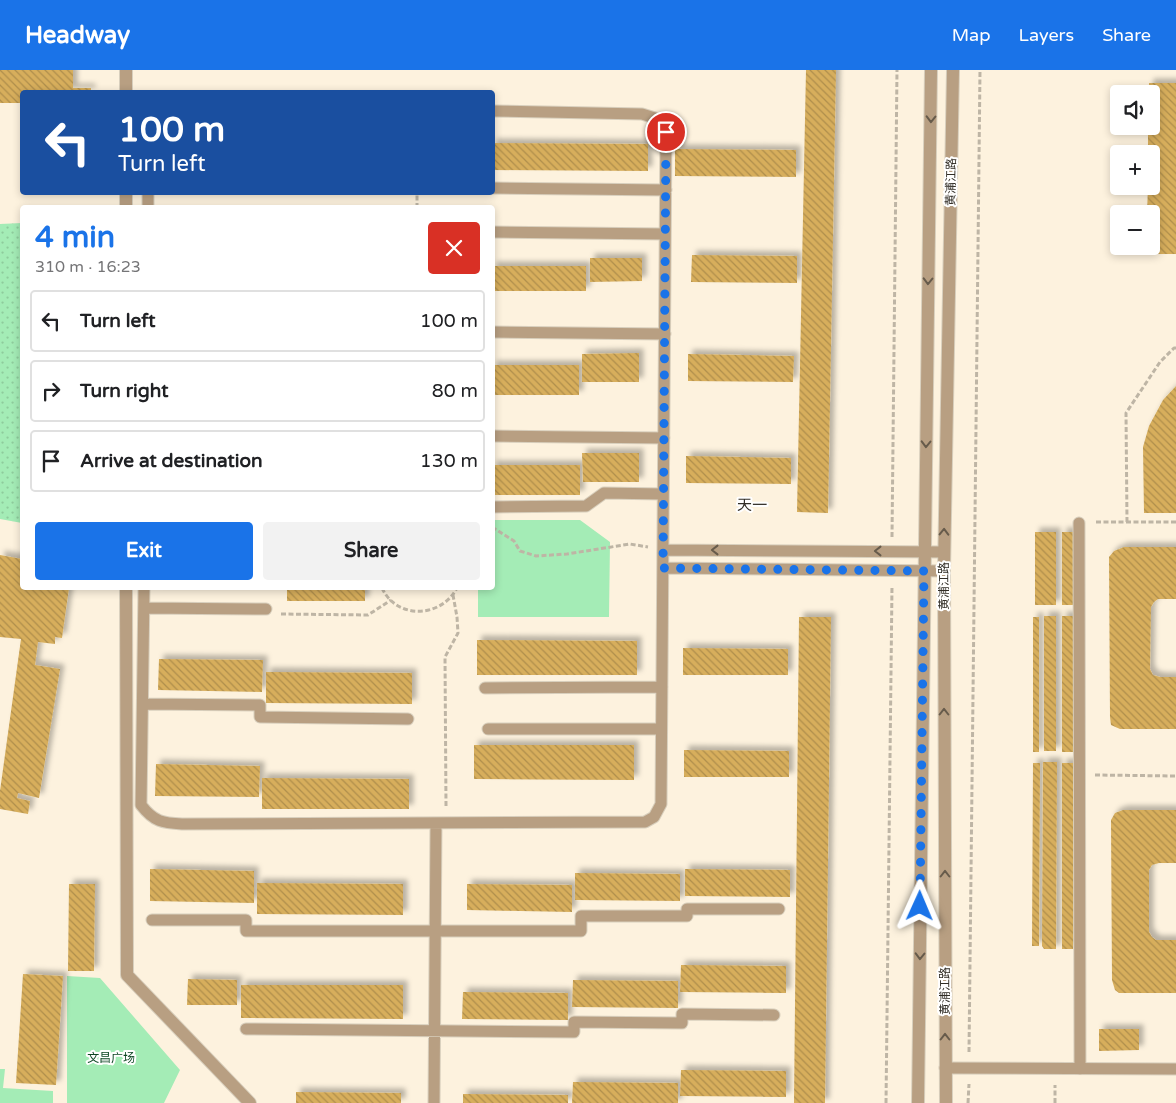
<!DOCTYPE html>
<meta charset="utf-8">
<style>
:root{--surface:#fff;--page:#f2f2f2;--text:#202124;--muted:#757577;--line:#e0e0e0;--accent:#1a73e8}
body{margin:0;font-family:"Varela Round","Noto Sans SC",sans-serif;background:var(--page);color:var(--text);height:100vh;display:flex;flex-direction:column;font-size:19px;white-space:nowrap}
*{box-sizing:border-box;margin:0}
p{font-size:16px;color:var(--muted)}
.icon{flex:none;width:28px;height:28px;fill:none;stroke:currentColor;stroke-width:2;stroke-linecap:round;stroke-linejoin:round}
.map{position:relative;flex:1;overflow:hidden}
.sheet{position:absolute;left:20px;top:135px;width:475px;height:385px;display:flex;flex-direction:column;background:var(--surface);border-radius:5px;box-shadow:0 2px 8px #0003}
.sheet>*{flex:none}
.top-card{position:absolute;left:20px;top:20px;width:475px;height:105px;border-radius:5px;box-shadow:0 2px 8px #0003;background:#1a4fa0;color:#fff;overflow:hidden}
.controls{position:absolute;left:1110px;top:15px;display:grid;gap:10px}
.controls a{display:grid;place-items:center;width:50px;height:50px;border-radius:5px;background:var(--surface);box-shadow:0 2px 8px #0003;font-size:25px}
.pin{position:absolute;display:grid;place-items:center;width:42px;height:42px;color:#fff;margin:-21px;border:2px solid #fff;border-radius:50%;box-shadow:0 1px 5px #0007}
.me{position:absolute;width:55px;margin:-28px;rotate:1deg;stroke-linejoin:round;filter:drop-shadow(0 0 4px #0008)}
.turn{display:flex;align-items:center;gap:18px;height:105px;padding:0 15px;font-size:22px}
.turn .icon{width:65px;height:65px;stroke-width:2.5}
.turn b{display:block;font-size:35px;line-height:42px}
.round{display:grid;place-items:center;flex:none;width:52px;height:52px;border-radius:5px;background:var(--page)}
.headline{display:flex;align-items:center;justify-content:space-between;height:85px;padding:0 15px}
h1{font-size:30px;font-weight:700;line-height:38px;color:var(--accent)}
.button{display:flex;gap:10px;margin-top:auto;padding:10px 15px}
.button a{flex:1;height:58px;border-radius:5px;background:var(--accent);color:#fff;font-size:20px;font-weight:700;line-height:58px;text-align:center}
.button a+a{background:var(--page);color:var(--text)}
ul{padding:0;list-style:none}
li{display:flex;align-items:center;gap:15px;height:62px;margin:0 10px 8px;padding:0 5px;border:2px solid var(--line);border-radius:5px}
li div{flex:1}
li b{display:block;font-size:19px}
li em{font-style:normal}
header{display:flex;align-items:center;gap:30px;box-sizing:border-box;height:70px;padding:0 25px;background:var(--accent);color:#fff}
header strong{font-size:24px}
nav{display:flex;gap:28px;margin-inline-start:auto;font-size:18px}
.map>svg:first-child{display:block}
.grass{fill:url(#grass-dots)}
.green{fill:#a4ecb6}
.building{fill:url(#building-back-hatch);filter:url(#shadow)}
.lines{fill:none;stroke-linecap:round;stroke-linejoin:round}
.service-casing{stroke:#d8cfbd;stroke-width:13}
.minor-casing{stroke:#d8cfbd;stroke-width:14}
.tertiary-casing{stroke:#d8cfbd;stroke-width:14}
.path{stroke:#beb5a5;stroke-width:3;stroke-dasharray:5 2.5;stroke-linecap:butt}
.service{stroke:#b89f82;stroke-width:11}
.minor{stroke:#b89f82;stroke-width:12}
.tertiary{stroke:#b89f82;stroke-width:12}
.oneway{stroke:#675b4b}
.route{stroke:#1a73e8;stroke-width:9;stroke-dasharray:0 16.2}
.labels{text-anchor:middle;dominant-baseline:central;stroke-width:4;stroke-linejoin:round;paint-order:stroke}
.street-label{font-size:12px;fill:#312d26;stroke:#fff}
.park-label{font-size:12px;fill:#0c4623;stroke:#fff}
.quarter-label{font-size:15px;fill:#312d26;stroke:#fff}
</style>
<header>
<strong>Headway</strong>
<nav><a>Map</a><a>Layers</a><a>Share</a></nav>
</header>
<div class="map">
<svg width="1176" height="1033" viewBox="0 0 1176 1033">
<defs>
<pattern id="grass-dots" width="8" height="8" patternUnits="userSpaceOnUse" patternTransform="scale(1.25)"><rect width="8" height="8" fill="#a4ecb6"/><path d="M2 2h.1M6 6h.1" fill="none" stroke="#8ecb9c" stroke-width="1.8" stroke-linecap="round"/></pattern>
<pattern id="building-back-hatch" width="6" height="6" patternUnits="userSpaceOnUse" patternTransform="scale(1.25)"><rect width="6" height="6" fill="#d7ae5c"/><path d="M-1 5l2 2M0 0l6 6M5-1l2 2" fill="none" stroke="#af8e4c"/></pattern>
<filter id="shadow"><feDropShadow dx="4.5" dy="-4.5" stdDeviation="2.5" flood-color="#0004"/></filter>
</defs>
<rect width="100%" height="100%" fill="#fdf2de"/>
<!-- grass -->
<path class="grass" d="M 22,153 L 22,453 L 0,449 L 0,154 Z"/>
<!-- green -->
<path class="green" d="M 493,450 L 580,450 L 610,472 L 609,547 L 478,547 L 478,518 L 492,518 Z
M 67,906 L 100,908 L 180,1000 L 164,1033 L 67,1033 Z
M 0,999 L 5,999 L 3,1018 L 53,1021 L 53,1033 L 0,1033 Z"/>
<!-- building -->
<path class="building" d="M 0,0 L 73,0 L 73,18 L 91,18 L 91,22 L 22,22 L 22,33 L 0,33 Z
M 806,0 L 836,0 L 828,443 L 797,442 Z
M 1149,13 L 1176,13 L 1176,184 L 1147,184 L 1147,176 L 1151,176 L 1151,144 L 1147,144 L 1148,116 L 1151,116 L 1151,84 L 1148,84 L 1148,56 L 1151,56 L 1151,24 L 1149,24 Z
M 492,73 L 648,74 L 648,101 L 492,100 Z
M 675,79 L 796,80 L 796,107 L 675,106 Z
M 692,185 L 797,186 L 797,213 L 691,212 Z
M 590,188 L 642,188 L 642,211 L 590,212 Z
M 492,196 L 586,196 L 586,221 L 492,221 Z
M 639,283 L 639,312 L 582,312 L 582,284 Z
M 688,284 L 794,286 L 793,312 L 688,311 Z
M 492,295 L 579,295 L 579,325 L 492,325 Z
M 1176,316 L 1176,443 L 1144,443 L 1143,377 L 1149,356 L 1163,330 Z
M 582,383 L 639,383 L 639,412 L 583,412 Z
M 686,386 L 791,388 L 791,414 L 686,413 Z
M 492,395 L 580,395 L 580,425 L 492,425 Z
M 1035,462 L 1056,462 L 1056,535 L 1035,535 Z
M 1062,462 L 1074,462 L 1074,535 L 1062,535 Z
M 1124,477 L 1176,477 L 1176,529 L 1158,529 L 1154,532 L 1151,537 L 1150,599 L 1153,605 L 1160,607 L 1176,607 L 1176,659 L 1120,659 L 1111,655 L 1110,647 L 1109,487 L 1114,481 Z
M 0,485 L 22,489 L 22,518 L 69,518 L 62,568 L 55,567 L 55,574 L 38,572 L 35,595 L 60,599 L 39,728 L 18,723 L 17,728 L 30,731 L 28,744 L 0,739 L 0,721 L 21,569 L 0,567 Z
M 160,518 L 253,518 L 253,519 L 160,520 Z
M 287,518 L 365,518 L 365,531 L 287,531 Z
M 1044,546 L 1056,546 L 1056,681 L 1044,681 Z
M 1062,546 L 1074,546 L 1074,682 L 1062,682 Z
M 799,547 L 831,547 L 825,1033 L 794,1033 Z
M 1033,547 L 1039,547 L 1039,682 L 1033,682 Z
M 477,570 L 637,571 L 637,605 L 477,605 Z
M 683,578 L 788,579 L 788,605 L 683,605 Z
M 159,589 L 263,590 L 262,622 L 158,620 Z
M 266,602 L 412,603 L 412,634 L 266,633 Z
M 474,675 L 634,675 L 634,710 L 474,709 Z
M 684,680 L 789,681 L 789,707 L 684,707 Z
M 1043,692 L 1057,692 L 1056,879 L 1044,879 L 1042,876 Z
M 1033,693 L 1040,693 L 1039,876 L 1032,876 Z
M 1062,693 L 1074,693 L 1073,879 L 1062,879 Z
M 156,694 L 260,696 L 259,727 L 155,726 Z
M 262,708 L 409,709 L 409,739 L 262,739 Z
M 1123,740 L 1176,740 L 1176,793 L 1159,793 L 1152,795 L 1149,800 L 1149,862 L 1152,867 L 1156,870 L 1176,870 L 1176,923 L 1119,923 L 1115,920 L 1112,910 L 1111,750 L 1115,743 Z
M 150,799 L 254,801 L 254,833 L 150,831 Z
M 685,799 L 790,800 L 790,827 L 685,826 Z
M 575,803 L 680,804 L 680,831 L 575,830 Z
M 257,813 L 403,814 L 403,845 L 257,844 Z
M 69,814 L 95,814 L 94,901 L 68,901 Z
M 467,814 L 572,815 L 572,842 L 467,840 Z
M 681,895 L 786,896 L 786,923 L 680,922 Z
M 23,904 L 63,906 L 56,1015 L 16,1013 Z
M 188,909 L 237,910 L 237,935 L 187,935 Z
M 573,910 L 678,911 L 678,938 L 572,937 Z
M 241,915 L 403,915 L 403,949 L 241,948 Z
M 463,922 L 568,923 L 568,950 L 462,949 Z
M 1099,959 L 1139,959 L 1139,980 L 1099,981 Z
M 681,1000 L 786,1001 L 786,1027 L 680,1026 Z
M 573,1012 L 678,1013 L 678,1033 L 572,1033 Z
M 296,1022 L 401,1023 L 401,1033 L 296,1033 Z
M 463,1024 L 568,1025 L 568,1033 L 463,1033 Z"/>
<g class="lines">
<!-- service casing -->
<g class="service-casing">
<path id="service" d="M 492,118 L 666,120
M 148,138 L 148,122
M 492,162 L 665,164
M 492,262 L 665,264
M 492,366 L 664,368
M 492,437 L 586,436 L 604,423 L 663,424
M 1079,453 L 1080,999
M 663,480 L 944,482
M 663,498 L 944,501
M 144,518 L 141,735 C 154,752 163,753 182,754 L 645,752 L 654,747 L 661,734 L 666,62 L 658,49 L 642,44 L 492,41
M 144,538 L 266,539
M 485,618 L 662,617
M 143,634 L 260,635 L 260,647 L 408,649
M 488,659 L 661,659
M 152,850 L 246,850 L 246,861 L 581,861 L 581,846 L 687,846 L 687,839 L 779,839
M 246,959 L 574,962 L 574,952 L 682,953 L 682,944 L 774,945
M 945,998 L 1176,999
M 434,1033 L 436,753"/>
</g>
<!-- minor casing -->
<g class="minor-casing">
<path id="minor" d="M 126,0 L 126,22
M 126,122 L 126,138
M 126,518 L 127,905 L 250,1033"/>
</g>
<!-- tertiary casing -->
<g class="tertiary-casing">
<path id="tertiary" d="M 918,1033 L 931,0
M 946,1033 L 944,501 L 953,0"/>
</g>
<!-- path -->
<path class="path" d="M 417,138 L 417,122
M 1096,452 L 1176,452
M 1127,452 L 1126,343 L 1160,292 L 1174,278 L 1176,278
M 492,457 L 514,471 L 520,481 L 536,486 L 567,484 L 630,474 L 648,477
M 892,467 L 897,0
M 382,518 C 397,550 441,548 457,518
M 281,544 L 368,545 L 391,530
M 1095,705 L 1176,706
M 446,736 L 445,587 L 458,563 L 457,547 L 453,525
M 969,982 L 980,0
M 886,1033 L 892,516
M 968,1033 L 969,1014
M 1055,1033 L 1055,1015"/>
<!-- service -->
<use href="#service" class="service"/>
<!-- minor -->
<use href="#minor" class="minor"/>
<!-- tertiary -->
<use href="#tertiary" class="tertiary"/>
</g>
<!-- one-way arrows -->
<defs><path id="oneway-chevron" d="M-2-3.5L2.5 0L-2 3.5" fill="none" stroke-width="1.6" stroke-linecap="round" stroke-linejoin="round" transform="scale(1.25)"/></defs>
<g class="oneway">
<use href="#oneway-chevron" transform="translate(931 49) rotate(91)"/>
<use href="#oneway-chevron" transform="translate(928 211) rotate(91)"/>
<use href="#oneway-chevron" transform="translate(926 374) rotate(91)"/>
<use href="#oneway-chevron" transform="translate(944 462) rotate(-89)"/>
<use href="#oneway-chevron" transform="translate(715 480) rotate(-180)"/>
<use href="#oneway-chevron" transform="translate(878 481) rotate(-180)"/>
<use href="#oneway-chevron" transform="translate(944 642) rotate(-90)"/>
<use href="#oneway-chevron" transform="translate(945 804) rotate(-90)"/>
<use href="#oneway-chevron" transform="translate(920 886) rotate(91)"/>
<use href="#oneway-chevron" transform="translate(945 967) rotate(-90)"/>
</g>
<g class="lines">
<!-- route -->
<path class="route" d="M 666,62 L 663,498 L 924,501 L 920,836"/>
</g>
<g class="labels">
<!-- street labels -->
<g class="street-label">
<text transform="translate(951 112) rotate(-89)">黄浦江路</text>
<text transform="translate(944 516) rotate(-90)">黄浦江路</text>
<text transform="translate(945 921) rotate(-90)">黄浦江路</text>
</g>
<!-- park labels -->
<g class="park-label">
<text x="111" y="988">文昌广场</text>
</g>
<!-- quarter labels -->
<g class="quarter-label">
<text x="752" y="435">天一</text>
</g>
</g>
</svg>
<div class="controls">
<a><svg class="icon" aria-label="sound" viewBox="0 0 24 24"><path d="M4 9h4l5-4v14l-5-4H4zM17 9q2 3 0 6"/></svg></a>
<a>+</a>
<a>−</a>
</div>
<div class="pin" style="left:666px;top:62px;background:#d93025"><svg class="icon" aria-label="arrive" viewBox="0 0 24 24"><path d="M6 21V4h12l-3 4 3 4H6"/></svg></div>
<svg class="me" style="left:920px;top:836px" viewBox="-20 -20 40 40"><path d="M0-17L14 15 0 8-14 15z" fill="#1a73e8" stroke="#fff" stroke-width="4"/></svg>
<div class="top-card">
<div class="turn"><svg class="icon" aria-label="left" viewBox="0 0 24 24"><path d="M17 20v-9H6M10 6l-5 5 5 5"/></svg><div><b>100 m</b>Turn left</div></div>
</div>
<section class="sheet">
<div class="headline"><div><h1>4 min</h1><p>310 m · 16:23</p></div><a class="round" style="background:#d93025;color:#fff"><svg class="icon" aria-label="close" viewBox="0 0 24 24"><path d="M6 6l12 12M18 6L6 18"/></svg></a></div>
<ul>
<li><svg class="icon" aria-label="left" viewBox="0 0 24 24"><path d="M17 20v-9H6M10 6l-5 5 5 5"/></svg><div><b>Turn left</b></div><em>100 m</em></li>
<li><svg class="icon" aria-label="right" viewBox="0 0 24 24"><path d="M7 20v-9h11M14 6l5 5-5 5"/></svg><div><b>Turn right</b></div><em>80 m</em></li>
<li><svg class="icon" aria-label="arrive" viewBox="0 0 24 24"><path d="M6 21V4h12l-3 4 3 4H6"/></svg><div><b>Arrive at destination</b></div><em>130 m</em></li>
</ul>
<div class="button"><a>Exit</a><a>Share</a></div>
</section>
</div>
